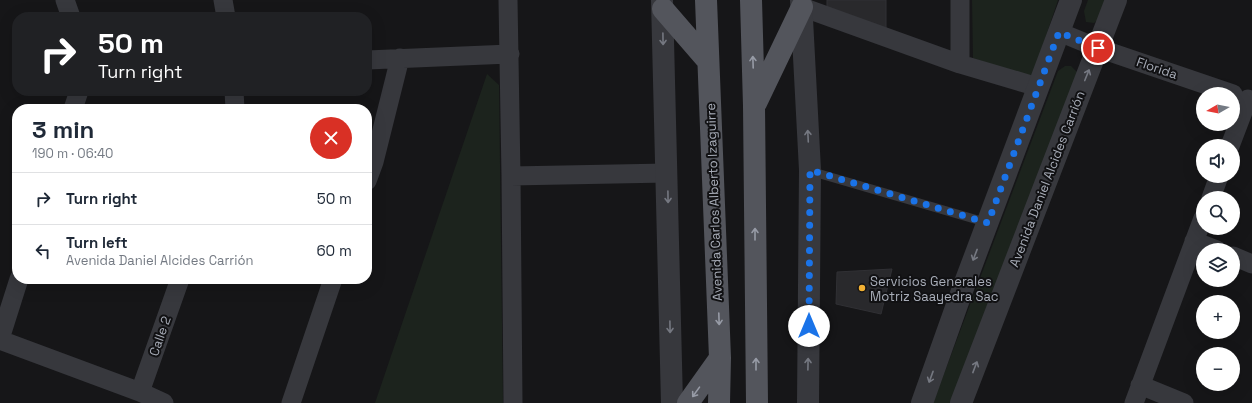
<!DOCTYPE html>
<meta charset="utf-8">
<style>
:root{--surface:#fff;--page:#f6f6f7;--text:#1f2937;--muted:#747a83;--line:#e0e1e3}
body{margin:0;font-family:"Space Grotesk",sans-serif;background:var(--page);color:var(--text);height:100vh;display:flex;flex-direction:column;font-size:15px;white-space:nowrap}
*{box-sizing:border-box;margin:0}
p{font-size:13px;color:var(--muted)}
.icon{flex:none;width:22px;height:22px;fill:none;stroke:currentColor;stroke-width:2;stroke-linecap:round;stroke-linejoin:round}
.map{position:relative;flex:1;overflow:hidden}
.details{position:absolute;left:12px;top:104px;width:360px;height:180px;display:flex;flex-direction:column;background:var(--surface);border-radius:16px;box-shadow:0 4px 16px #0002}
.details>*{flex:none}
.hud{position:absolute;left:12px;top:12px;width:360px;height:84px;border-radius:16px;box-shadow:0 4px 16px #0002;background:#202124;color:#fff;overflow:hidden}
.needle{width:26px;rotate:261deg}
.buttons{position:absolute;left:1196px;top:87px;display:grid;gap:8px}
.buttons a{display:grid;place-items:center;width:44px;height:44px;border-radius:50%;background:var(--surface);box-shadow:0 4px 16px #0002;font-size:20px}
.pin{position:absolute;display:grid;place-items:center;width:34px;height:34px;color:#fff;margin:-17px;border:2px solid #fff;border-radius:50%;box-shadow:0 1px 4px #0007}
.me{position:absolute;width:44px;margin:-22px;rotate:0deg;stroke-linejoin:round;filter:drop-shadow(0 0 3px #0008)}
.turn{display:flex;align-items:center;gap:14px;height:84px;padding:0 20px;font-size:18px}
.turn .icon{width:52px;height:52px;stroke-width:2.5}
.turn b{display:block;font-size:28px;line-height:34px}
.round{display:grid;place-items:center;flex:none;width:42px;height:42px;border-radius:21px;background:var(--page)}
.summary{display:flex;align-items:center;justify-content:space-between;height:68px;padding:0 20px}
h1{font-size:24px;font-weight:700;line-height:30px}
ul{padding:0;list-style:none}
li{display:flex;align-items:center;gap:12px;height:52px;padding:0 20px;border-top:1px solid var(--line)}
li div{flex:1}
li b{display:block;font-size:15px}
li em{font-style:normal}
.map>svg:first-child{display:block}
.green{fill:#1c231d}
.building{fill:#29292c;stroke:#303034}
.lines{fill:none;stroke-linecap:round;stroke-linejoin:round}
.service{stroke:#37383d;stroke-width:9}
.minor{stroke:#37383d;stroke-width:19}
.tertiary{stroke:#37383d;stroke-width:22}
.primary{stroke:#53555c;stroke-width:22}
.oneway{stroke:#757881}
.oneway2{stroke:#979ba6}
.route{stroke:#1a73e8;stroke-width:7;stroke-dasharray:0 12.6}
.poi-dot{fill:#f2b134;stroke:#111113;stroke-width:1.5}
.labels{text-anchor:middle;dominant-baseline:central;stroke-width:4;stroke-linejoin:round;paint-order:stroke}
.street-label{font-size:13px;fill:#a8adb8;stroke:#111113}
.poi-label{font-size:13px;fill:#a8adb8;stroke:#111113;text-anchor:start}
</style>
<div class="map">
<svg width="1252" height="403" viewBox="0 0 1252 403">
<rect width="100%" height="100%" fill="#161618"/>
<!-- green -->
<path class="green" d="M 972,0 L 1058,0 L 1032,78 L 973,58 Z
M 1088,0 L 1107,0 L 1100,18 L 1094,23 L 1086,22 L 1084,11 Z
M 1065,66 L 1071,66 L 1078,73 L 954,403 L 933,403 L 1058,71 Z
M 487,74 L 499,85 L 503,403 L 375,403 Z"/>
<!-- building -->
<path class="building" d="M 827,0 L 886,0 L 886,31 L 827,12 Z
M 892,269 L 881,314 L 836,304 L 837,272 Z"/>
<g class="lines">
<!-- service -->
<path class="service" d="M 810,171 L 988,223"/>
<!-- minor -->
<path class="minor" d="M 65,0 L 71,17
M 223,0 L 226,17
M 508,0 L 511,176 L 513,403
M 802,7 L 960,64 L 1038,87
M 1059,32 L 1098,48 L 1233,94
M 367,60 L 510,54
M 960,64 L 960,0
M 234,91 L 235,109
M 73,109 L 79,91
M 1230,146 L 1248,99
M 511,176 L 667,173
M 367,181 L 374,162 L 400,58
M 1211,198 L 1219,176
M 1194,241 L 1217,250
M 1233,256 L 1252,264
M 0,339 L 19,279
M 0,340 L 140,392 L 164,403
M 1140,385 L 1184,403
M 140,392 L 180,279
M 291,403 L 333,279
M 1134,403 L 1203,218"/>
<!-- tertiary -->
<path class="tertiary" d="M 662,0 L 672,403
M 801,0 L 810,170 L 808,403
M 922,403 L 963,288 L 1071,0
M 961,403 L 1116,0"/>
<!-- primary -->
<path class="primary" d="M 706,0 L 720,358 L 719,403
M 751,0 L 754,106 L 757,403
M 663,9 L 708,61
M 756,103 L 802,7
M 688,403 L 720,358"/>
</g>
<!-- one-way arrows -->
<defs><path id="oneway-shaft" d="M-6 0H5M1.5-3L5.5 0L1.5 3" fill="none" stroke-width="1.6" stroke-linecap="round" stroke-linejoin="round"/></defs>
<g class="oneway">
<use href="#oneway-shaft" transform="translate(663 39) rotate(89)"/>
<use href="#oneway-shaft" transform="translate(1087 75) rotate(-68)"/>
<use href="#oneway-shaft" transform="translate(808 136) rotate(-93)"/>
<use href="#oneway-shaft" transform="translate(668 197) rotate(89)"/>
<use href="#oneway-shaft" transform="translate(975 255) rotate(111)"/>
<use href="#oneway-shaft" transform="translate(670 327) rotate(89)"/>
<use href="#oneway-shaft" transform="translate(808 364) rotate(-89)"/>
<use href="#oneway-shaft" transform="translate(975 367) rotate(-69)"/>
<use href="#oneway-shaft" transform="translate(931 377) rotate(110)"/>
</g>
<g class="oneway2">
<use href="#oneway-shaft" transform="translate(753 62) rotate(-92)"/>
<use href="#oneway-shaft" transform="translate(755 234) rotate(-90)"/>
<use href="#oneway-shaft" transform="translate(719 319) rotate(88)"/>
<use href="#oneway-shaft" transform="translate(756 364) rotate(-90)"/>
<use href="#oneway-shaft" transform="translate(696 392) rotate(126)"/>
</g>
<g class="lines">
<!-- route -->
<path class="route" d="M 809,326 L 810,170 L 988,223 L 1059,32 L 1098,48"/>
</g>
<!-- markers -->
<circle class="poi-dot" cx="862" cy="288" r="4"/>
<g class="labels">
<!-- street labels -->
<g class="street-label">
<text transform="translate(1157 68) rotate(19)">Florida</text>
<text transform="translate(1047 179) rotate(-69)">Avenida Daniel Alcides Carrión</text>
<text transform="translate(714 202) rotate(-92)">Avenida Carlos Alberto Izaguirre</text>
<text transform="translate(160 336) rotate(-71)">Calle 2</text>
</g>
<!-- poi labels -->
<g class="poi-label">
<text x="870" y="281">Servicios Generales<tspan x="870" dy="15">Motriz Saayedra Sac</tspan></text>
</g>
</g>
</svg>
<div class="buttons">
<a><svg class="needle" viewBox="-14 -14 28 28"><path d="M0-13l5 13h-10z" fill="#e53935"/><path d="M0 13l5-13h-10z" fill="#747a83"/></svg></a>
<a><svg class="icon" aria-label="sound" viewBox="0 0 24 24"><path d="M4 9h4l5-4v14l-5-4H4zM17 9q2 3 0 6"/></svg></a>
<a><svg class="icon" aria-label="search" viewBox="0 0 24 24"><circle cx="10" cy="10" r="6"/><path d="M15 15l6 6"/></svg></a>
<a><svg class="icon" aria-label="layers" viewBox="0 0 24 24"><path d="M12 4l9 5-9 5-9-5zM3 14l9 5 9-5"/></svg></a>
<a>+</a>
<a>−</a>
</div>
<div class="pin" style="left:1098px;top:48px;background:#d93025"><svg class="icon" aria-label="arrive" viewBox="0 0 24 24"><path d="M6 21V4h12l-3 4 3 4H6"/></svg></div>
<svg class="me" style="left:809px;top:326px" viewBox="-20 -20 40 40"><circle r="19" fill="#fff"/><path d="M0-13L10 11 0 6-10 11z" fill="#1a73e8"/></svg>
<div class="hud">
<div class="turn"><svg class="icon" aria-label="right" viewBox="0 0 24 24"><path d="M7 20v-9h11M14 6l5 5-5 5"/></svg><div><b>50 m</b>Turn right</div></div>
</div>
<section class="details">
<div class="summary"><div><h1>3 min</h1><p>190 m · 06:40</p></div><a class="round" style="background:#d93025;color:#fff"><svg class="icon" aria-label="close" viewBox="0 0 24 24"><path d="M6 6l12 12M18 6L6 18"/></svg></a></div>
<ul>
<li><svg class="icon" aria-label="right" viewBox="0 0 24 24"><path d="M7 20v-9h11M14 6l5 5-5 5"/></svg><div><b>Turn right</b></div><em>50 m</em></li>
<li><svg class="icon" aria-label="left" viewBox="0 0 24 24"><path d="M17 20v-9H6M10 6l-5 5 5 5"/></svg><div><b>Turn left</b><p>Avenida Daniel Alcides Carrión</p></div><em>60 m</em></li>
</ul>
</section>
</div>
